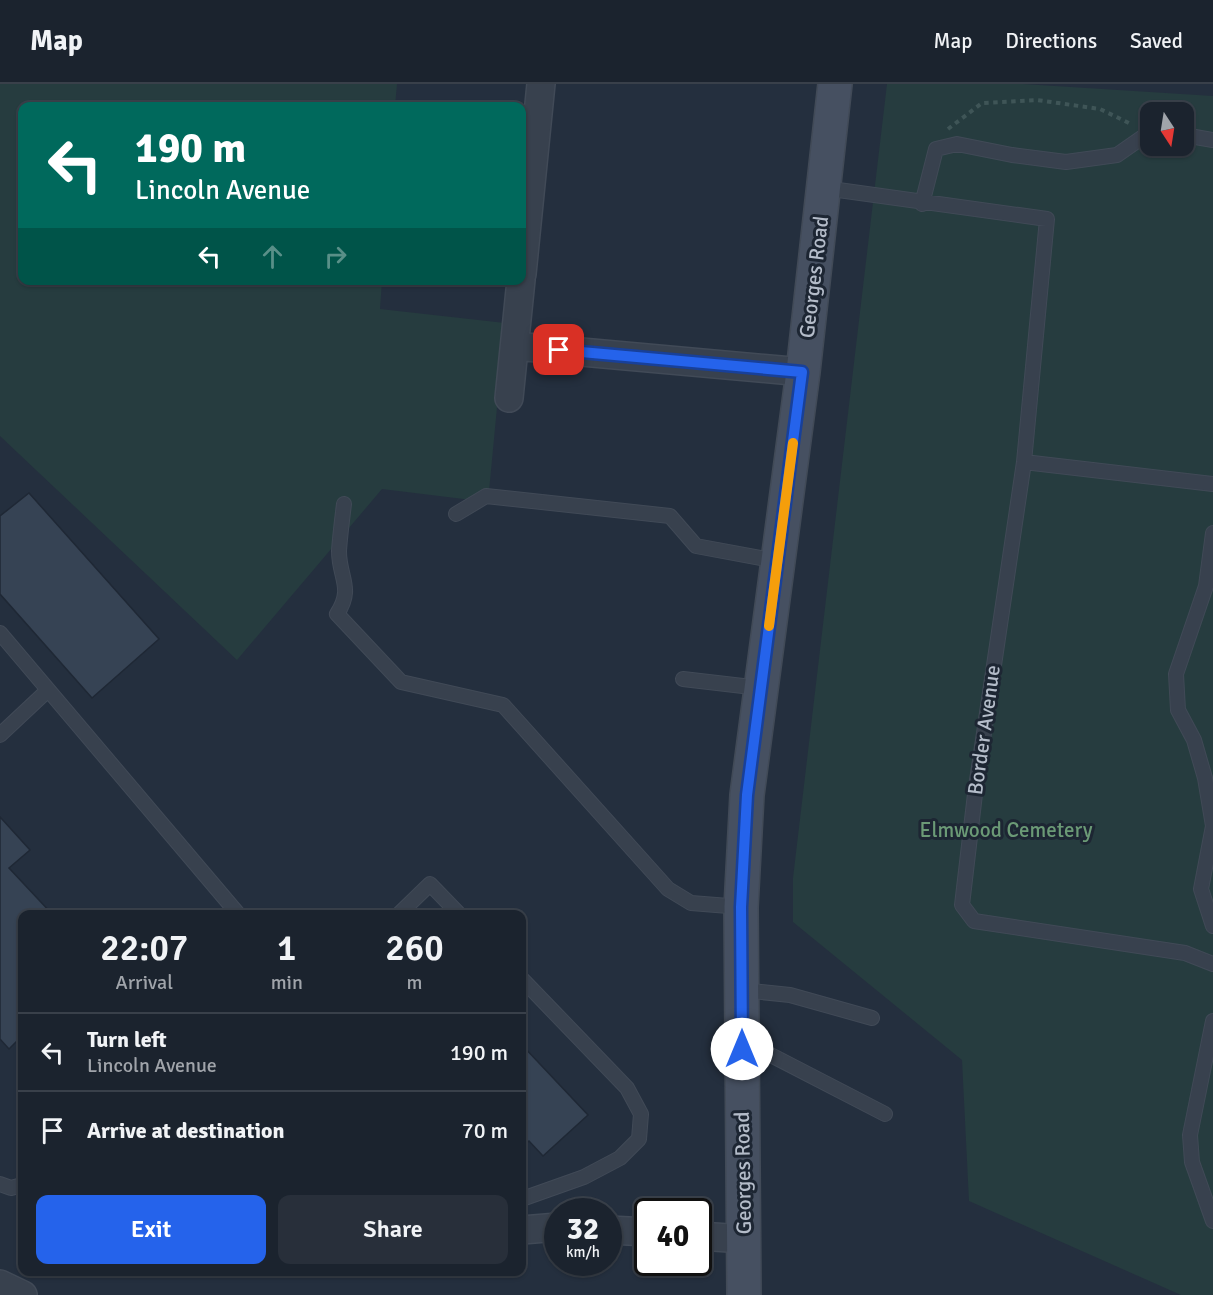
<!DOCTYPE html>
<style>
:root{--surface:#1b232e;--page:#282f3a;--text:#f1f3f6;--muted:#a0a4aa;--line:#39404a;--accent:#2563eb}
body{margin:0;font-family:Signika,sans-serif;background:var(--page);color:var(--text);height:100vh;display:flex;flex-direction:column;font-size:22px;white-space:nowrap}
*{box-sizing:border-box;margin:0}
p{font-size:20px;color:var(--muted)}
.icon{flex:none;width:33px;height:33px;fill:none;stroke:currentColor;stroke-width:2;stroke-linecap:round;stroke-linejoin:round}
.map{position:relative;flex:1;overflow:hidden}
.details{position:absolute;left:18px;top:826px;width:508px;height:366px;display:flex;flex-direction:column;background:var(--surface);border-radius:12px;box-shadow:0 2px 4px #0004,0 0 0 2px var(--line)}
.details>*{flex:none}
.hud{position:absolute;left:18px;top:18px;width:508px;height:183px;border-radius:12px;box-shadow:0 2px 4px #0004,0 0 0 2px var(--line);background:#00695c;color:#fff;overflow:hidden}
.needle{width:39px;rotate:168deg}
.fabs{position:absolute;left:1140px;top:18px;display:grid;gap:12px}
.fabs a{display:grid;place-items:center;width:54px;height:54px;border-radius:12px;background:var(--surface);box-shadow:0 2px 4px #0004,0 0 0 2px var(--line);font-size:30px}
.speed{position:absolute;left:544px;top:1114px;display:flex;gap:12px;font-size:30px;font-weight:700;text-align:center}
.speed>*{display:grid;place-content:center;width:78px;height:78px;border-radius:50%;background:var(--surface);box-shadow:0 2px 4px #0004,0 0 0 2px var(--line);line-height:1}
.speed small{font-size:15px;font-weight:400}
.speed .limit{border:3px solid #111;border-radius:9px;background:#fff;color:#111}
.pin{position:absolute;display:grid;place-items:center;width:51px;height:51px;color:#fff;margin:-26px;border-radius:12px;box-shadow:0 3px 9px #0006}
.me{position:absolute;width:66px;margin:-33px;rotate:0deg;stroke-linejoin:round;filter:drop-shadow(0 0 4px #0008)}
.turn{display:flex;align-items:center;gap:21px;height:126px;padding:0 18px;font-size:27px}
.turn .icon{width:78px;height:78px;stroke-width:2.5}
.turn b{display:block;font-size:42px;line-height:51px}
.lanes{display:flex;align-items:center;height:57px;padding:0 18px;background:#0003;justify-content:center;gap:30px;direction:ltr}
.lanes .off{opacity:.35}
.eta{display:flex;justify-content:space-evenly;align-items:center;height:102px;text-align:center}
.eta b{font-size:36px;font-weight:600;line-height:42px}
.button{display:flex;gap:12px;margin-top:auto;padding:12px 18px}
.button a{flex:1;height:69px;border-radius:12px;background:var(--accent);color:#fff;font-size:24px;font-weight:600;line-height:69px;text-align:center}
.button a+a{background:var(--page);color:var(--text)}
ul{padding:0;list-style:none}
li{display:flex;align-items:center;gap:18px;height:78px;padding:0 18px;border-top:2px solid var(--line)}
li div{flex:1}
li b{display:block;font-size:22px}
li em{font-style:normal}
header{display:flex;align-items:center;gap:36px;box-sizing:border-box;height:84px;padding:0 30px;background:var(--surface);border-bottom:2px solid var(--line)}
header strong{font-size:28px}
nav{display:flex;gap:33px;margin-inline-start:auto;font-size:21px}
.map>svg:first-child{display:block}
.green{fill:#263c3f;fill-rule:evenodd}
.building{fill:#364354;stroke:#1f2835;stroke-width:1.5}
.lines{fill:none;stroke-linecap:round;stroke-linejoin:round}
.lane-casing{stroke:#414a57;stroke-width:16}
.street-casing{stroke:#414a57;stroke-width:30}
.secondary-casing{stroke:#414a57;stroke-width:36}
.path{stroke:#3f5557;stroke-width:4;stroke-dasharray:4.5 4.5;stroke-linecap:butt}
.lane{stroke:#38414e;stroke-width:14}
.street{stroke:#38414e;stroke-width:27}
.secondary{stroke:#465061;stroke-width:33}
.route-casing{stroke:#184099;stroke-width:15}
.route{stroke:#2563eb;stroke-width:10}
.slow{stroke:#f59e0b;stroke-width:10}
.labels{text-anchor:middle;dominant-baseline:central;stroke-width:6;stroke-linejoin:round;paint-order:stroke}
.street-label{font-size:21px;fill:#b4bcc9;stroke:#1d2633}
.park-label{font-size:21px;fill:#6b9a76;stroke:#1d2633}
</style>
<header>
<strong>Map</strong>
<nav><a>Map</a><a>Directions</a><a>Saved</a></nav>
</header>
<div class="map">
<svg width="1213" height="1211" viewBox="0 0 1213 1211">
<rect width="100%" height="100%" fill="#242f3e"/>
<!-- green -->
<path class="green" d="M 0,0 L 397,0 L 395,22 L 22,22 L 22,196 L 382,197 L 380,225 L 505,239 L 488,418 L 382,405 L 237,576 L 0,352 Z
M 887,0 L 1023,0 L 1213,12 L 1213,1211 L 1181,1211 L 969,1117 L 962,976 L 793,838 L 793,794 ZM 1150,28 L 1184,28 L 1184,62 L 1150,62 Z"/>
<!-- building -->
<path class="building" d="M 29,409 L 159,555 L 92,614 L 0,510 L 0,432 Z
M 0,733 L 30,766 L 9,784 L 53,831 L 22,831 L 22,952 L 9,965 L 0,955 Z
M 522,961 L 588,1031 L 543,1072 L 529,1057 L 522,1063 Z"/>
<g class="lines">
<!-- lane casing -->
<g class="lane-casing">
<path id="lane" d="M 1184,51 L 1213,56
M 824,104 L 1047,135 L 1024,378 L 975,710 L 962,821 L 974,837 L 1185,869 L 1213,880
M 922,120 L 936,65 L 957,60 L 1012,71 L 1066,78 L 1117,71 L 1150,48
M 1024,378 L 1213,400
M 344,420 C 342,436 340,452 339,467 C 339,494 354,504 337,530 L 401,598 L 503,621 L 668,805 L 691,819 L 741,823
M 456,430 L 486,412 L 670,432 L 696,462 L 777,477
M 1213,449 L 1206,502 L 1176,590 L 1178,626 L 1194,656 L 1205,694 L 1213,742 L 1201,805 L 1213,842
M 0,549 L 239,831
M 683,595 L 760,604
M 0,651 L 48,606
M 398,831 L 430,800 L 460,831
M 522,895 L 627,1004 L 641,1030 L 639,1055 L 620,1074 L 584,1093 L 522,1115
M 742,906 L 790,911 L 872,934
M 1213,937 L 1190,1051 L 1192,1078 L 1213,1137
M 742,965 L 763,967 L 885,1030
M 0,1100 L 11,1104 L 22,1101"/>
</g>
<!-- street casing -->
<g class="street-casing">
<path id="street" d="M 522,190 L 541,0
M 515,262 L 803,288
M 509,314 L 521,196
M 522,1146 L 558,1143
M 609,1146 L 648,1148
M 699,1152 L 744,1155
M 0,1200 L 23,1211"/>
</g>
<!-- secondary casing -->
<g class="secondary-casing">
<path id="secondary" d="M 744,1211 L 741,823 L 747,711 L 803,288 L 835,0"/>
</g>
<!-- path -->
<path class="path" d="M 948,45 L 982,19 L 1037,16 L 1100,25 L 1131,40"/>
<!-- lane -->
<use href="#lane" class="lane"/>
<!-- street -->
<use href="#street" class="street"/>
<!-- secondary -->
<use href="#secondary" class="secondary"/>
</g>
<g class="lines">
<!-- route casing -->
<g class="route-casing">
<path id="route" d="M 559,266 L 802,288 L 747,711 L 741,823 L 742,965"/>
</g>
<!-- route -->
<use href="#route" class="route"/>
<!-- slow -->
<path class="slow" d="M 769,542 L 793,359"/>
</g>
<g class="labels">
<!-- street labels -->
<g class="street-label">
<text transform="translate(814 193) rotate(-83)">Georges Road</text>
<text transform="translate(984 646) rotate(-82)">Border Avenue</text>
<text transform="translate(743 1089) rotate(-91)">Georges Road</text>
</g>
<!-- park labels -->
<g class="park-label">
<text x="1006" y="746">Elmwood Cemetery</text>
</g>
</g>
</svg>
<div class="fabs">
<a><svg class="needle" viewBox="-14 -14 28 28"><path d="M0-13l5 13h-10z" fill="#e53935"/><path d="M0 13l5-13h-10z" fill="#a0a4aa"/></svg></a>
</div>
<div class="speed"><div>32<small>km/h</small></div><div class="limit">40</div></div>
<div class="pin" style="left:559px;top:266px;background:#d93025"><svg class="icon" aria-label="arrive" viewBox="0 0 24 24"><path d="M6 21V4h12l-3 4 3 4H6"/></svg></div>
<svg class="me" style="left:742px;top:965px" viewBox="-20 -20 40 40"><circle r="19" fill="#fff"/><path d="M0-13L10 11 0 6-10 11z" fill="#2563eb"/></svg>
<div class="hud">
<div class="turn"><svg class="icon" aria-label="left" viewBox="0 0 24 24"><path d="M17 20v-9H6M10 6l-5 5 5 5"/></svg><div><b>190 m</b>Lincoln Avenue</div></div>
<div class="lanes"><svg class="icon" aria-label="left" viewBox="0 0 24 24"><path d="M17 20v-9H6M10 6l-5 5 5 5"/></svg><svg class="icon off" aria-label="ahead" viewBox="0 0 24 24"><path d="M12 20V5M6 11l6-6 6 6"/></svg><svg class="icon off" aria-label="right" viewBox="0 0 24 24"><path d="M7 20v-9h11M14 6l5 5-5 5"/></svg></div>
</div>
<section class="details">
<div class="eta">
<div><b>22:07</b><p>Arrival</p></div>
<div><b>1</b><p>min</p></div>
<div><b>260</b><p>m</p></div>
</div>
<ul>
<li><svg class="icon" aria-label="left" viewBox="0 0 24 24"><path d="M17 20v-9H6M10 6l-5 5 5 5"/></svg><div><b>Turn left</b><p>Lincoln Avenue</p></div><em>190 m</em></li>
<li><svg class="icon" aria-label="arrive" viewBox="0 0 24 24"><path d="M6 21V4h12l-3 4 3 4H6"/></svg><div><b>Arrive at destination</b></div><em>70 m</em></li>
</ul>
<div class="button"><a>Exit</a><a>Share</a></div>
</section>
</div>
